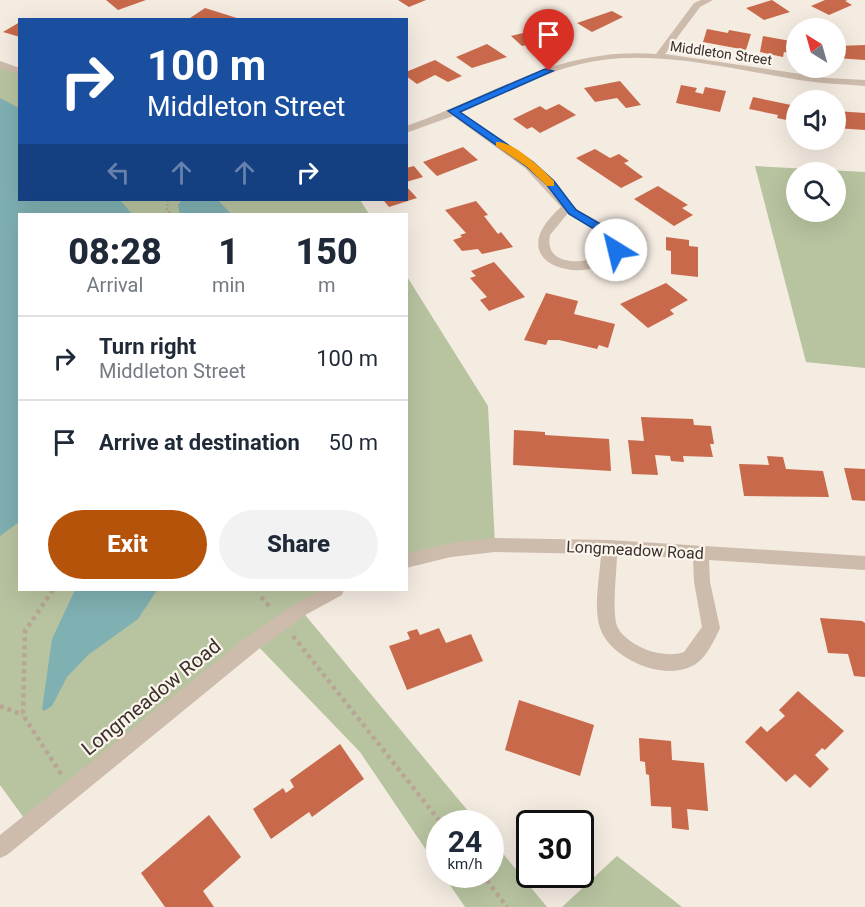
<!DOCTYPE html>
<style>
:root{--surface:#fff;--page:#f2f2f3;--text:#1f2937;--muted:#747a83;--line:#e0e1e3;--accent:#b45309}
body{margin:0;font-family:Roboto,sans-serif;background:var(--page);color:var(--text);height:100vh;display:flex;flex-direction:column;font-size:22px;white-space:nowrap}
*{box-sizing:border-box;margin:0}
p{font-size:20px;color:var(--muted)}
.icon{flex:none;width:33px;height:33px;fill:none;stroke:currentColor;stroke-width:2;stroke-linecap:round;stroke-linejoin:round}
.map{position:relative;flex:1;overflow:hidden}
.sheet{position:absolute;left:18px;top:213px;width:390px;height:378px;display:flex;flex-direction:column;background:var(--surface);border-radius:0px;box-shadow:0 6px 24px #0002}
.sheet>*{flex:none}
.guide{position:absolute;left:18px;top:18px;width:390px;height:183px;border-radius:0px;box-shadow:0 6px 24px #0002;background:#1a4fa0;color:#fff;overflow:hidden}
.needle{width:39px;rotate:323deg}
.fabs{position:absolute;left:786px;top:18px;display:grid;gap:12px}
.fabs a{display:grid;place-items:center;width:60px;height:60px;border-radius:50%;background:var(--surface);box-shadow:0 6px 24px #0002;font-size:30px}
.speed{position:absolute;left:426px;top:810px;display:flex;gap:12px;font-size:30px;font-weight:700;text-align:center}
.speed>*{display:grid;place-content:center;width:78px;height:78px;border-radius:50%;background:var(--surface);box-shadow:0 6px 24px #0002;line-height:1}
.speed small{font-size:15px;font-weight:400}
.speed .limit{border:3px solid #111;border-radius:9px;background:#fff;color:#111}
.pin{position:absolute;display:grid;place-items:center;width:51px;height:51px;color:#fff;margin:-62px -26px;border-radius:50% 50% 50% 0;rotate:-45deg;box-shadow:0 0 6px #0007}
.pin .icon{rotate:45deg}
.me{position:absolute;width:66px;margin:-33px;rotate:324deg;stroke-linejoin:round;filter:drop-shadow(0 0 4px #0008)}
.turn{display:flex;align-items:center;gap:21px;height:126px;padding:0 30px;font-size:27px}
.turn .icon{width:78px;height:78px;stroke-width:2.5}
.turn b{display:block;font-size:42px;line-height:51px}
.lanes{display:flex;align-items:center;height:57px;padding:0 30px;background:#0003;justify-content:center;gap:30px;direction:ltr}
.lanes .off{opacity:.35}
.eta{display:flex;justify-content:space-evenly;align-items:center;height:102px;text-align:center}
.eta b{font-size:36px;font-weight:800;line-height:42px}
.primary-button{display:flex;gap:12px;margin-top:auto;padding:12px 30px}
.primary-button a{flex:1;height:69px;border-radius:36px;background:var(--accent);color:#fff;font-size:24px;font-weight:800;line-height:69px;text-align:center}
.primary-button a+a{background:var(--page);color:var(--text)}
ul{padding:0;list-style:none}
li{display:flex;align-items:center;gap:18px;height:84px;padding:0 30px;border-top:2px solid var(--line)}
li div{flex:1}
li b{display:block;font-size:22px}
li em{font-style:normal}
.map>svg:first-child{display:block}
.green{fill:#b8c4a0;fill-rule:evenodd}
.water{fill:#7fb0b2}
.building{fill:#c8694b}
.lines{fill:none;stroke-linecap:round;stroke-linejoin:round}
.path-far1{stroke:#b9a596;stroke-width:2;stroke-dasharray:2 2;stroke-linecap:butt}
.path{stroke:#b9a596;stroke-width:4.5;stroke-dasharray:4 4;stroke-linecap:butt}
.minor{fill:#cdbbac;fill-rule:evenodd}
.route{fill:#1a73e8;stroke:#114b97;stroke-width:1.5}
.slow{fill:#f59e0b}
.labels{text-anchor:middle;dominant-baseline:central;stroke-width:4.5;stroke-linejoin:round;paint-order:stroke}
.far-street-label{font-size:14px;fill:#3b302b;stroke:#fbf5ee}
.street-label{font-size:16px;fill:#3b302b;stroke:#fbf5ee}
.near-street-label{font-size:20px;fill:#3b302b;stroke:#fbf5ee}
</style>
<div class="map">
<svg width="865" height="907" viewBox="0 0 865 907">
<rect width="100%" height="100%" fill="#f4ebe1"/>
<!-- green -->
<path class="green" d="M 0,64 L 19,72 L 20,200 L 360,200 L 369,214 L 20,214 L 20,590 L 336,590 L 301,610 L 478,823 L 440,824 L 439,869 L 360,752 L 254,642 L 29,825 L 0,785 Z
M 755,166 L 865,172 L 865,368 L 806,362 ZM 836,172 L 836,212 L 796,212 L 796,172 Z
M 406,275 L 488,406 L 495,545 L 406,561 Z
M 491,839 L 547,907 L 465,907 L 443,875 L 490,874 Z
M 617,856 L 682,907 L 562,907 Z"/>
<!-- water -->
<path class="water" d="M 0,98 L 19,108 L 20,200 L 120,200 L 132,214 L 20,214 L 19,522 L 0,536 Z
M 182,200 L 218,200 L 231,214 L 180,214 L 178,205 Z
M 75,590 L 157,590 L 138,619 L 88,655 L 67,677 L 52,706 L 44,711 L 42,709 L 52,639 Z"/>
<!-- building -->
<path class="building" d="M 106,0 L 146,0 L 118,10 Z
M 398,0 L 426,0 L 409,7 Z
M 772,0 L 790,12 L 764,20 L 746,8 Z
M 825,0 L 848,0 L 845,1 L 852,5 L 829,15 L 811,6 Z
M 205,8 L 240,19 L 240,20 L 187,20 Z
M 612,11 L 623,17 L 592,32 L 577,23 Z
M 20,22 L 20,37 L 3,32 Z
M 543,28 L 548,33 L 554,31 L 564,40 L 543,45 L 540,42 L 522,46 L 511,36 Z
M 707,29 L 728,33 L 729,30 L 751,34 L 746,50 L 703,42 Z
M 763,36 L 796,42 L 796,54 L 784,52 L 783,57 L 760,52 Z
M 487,44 L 507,57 L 472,68 L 456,57 Z
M 865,45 L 865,60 L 836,58 L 836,46 Z
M 435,60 L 462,76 L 448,82 L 435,75 L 417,84 L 406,76 L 406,72 Z
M 620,81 L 641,105 L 626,108 L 617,98 L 595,102 L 584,88 Z
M 681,85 L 697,88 L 695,92 L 703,94 L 705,87 L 726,91 L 720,112 L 676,103 Z
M 753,97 L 796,106 L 796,122 L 777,118 L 778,115 L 749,109 Z
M 559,104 L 576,115 L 540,133 L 532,127 L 527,129 L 513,119 L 540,106 L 546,110 Z
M 836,111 L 865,113 L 865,130 L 836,128 Z
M 463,147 L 478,160 L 437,176 L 423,162 Z
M 595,149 L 610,158 L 619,154 L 629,161 L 624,163 L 643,177 L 621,188 L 576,158 Z
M 414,166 L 423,177 L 406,182 L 406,168 Z
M 406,186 L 417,198 L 389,207 L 384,201 L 379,200 L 406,200 Z
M 658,186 L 688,205 L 682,208 L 693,215 L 674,226 L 634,199 Z
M 476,201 L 488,215 L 484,216 L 498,234 L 501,232 L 513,247 L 482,254 L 478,249 L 462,251 L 453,240 L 462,237 L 460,235 L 466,233 L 445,210 Z
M 666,237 L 689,240 L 689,246 L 698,247 L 698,277 L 671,274 L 671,251 L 666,250 Z
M 494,262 L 525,297 L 489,311 L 480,300 L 487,297 L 470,278 L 476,276 L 471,271 Z
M 666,283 L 688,300 L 670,310 L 674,314 L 648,328 L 620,304 Z
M 546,293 L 578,301 L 574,314 L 615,324 L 608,348 L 599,345 L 597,349 L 559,340 L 548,340 L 546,345 L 524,340 Z
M 641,417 L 693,419 L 694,425 L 711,426 L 714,444 L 710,444 L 713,457 L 683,456 L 684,462 L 671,461 L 670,456 L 655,455 L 658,475 L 632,474 L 628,440 L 644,441 Z
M 514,430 L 545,432 L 545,435 L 609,439 L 611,471 L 513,465 Z
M 767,456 L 783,457 L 786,469 L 823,471 L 829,497 L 744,496 L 739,464 L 769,465 Z
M 844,468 L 865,469 L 865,501 L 852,500 Z
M 820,618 L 862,621 L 865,623 L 865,677 L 854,676 L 848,654 L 828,653 Z
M 439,628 L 446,643 L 471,634 L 483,661 L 407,690 L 389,646 L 410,639 L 407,632 L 417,629 L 420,635 Z
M 798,691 L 844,731 L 825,750 L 822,748 L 815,755 L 829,769 L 810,788 L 795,774 L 786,782 L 745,742 L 761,726 L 767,732 L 785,716 L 779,710 Z
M 519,700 L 594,725 L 580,776 L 505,750 Z
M 639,738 L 671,741 L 672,760 L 704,763 L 708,811 L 687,809 L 689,830 L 672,828 L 671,807 L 651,806 L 649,775 L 646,774 L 645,762 L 640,761 Z
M 340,744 L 364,779 L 312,817 L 309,812 L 271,839 L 253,809 L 283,788 L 286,793 L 294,787 L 290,780 Z
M 209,815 L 241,857 L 203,891 L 214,907 L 165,907 L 141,873 Z"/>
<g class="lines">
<!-- path-far1 -->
<path class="path-far1" d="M 168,200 L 167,210 L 171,214"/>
<!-- path -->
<path class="path" d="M 53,590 L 25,631 L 23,715 L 61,774
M 261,597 L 270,607
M 293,636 L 442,824
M 0,706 L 23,715
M 482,874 L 507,907"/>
<!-- minor -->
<path class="minor" d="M 701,0 L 713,0 L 700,7 L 665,54 L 828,78 L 865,80 L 865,86 C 839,84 813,83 788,78 C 727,68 664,52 602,60 C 552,67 507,91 461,112 L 533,164 L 578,210 L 608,227 L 619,239 L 623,250 C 593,291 494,266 561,207 L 525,168 L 453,116 L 406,133 L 406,126 C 495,96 555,47 656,54 L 694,3 ZM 568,213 C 583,225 604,229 611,249 C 594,265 543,270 550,235 Z
M 0,61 L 20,68 L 20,75 L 0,68 Z
M 495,538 L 609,540 L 865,556 L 865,570 L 709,560 L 710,582 L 720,628 C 715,639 707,656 697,663 C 668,684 611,660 600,628 C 593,606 600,576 601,554 L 495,552 L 451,557 L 406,568 L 406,554 L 451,543 ZM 617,554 L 693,559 L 694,582 L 702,627 L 684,652 C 672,656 659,654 647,650 C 637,646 623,638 618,628 C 611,616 617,570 617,554 Z
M 321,590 L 344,590 L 342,595 L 307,614 L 260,648 L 7,855 L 0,858 L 0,835 L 248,636 L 295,604 Z"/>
</g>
<!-- route -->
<path class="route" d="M 545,69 L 553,71 L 460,112 L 533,162 L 554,181 L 576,210 L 611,230 L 621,242 L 620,253 L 613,253 L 610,243 L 604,235 L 569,214 L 547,185 L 526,166 L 448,111 Z"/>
<!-- slow -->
<path class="slow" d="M 496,142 C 512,140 543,170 554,181 L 554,186 L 547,186 L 526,166 L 496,146 Z"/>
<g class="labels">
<!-- far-street labels -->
<g class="far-street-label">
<text transform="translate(721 53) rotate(8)">Middleton Street</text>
</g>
<!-- street labels -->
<g class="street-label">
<text transform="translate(635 550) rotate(3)">Longmeadow Road</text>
</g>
<!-- near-street labels -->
<g class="near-street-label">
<text transform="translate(151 697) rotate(-39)">Longmeadow Road</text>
</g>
</g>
</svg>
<div class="fabs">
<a><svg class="needle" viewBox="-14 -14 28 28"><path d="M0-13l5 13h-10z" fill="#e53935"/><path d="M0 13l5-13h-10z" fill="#747a83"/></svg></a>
<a><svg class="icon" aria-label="sound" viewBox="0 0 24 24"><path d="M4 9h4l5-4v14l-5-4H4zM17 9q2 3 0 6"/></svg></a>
<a><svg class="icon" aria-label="search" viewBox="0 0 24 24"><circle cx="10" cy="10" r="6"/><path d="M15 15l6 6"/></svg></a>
</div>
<div class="speed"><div>24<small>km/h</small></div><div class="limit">30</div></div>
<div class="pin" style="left:549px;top:71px;background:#d93025"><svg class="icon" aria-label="arrive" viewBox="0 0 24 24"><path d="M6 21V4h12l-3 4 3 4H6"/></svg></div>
<svg class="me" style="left:616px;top:250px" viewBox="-20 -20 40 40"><circle r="19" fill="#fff"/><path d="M0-13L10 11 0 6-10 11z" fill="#1a73e8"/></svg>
<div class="guide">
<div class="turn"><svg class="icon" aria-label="right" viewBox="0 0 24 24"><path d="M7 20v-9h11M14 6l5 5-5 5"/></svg><div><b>100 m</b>Middleton Street</div></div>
<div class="lanes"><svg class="icon off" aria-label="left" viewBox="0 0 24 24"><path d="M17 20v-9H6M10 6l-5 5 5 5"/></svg><svg class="icon off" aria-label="ahead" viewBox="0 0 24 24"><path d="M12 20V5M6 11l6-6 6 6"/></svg><svg class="icon off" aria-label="ahead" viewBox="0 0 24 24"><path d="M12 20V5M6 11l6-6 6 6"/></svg><svg class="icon" aria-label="right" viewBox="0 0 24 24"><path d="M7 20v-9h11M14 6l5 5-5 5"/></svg></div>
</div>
<section class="sheet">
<div class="eta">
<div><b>08:28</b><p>Arrival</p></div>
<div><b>1</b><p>min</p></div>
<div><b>150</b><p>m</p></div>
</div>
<ul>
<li><svg class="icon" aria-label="right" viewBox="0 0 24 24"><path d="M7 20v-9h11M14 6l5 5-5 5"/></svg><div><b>Turn right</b><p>Middleton Street</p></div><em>100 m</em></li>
<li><svg class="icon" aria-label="arrive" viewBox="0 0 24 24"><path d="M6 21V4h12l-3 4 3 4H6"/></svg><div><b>Arrive at destination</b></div><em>50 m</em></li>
</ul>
<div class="primary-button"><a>Exit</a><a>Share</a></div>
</section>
</div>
